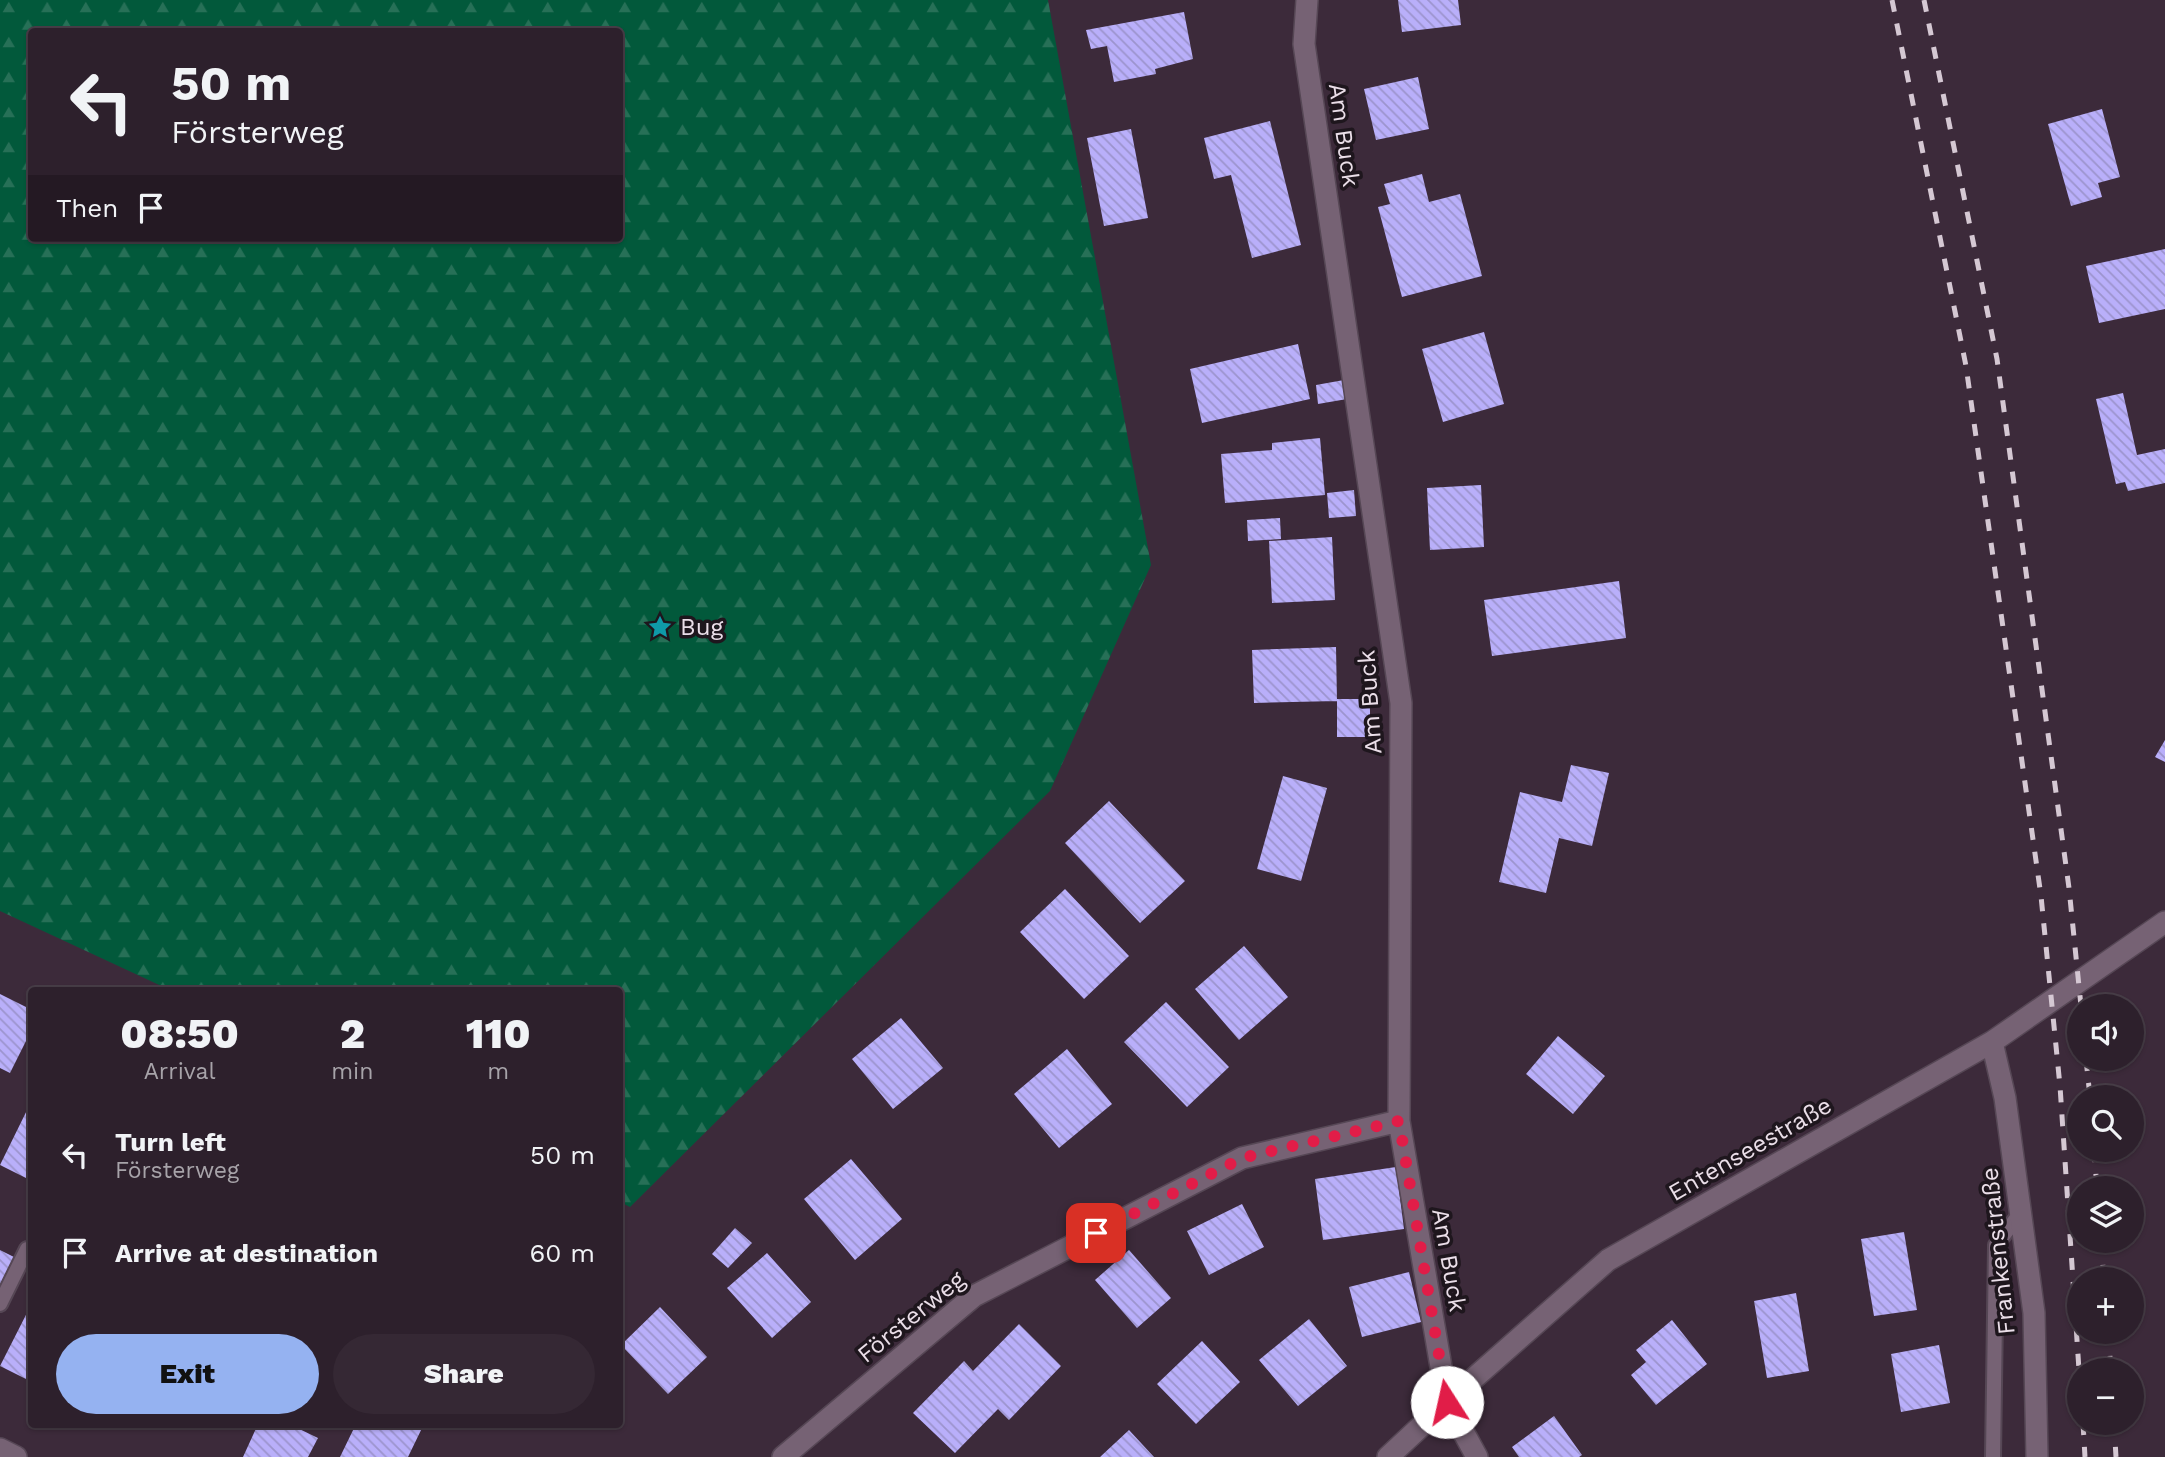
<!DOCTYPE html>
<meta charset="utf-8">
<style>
:root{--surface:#2d202c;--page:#352834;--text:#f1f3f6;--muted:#a7a3a9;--line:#483e48;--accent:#95b2f1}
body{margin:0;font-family:"Work Sans",sans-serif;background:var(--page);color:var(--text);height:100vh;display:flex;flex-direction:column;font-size:26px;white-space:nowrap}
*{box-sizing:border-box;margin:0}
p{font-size:23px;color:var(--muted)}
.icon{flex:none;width:38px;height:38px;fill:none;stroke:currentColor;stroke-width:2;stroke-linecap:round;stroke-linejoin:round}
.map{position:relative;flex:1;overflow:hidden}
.panel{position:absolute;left:28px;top:987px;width:595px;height:441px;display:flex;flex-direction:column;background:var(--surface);border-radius:7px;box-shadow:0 2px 5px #0004,0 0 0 2px var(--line)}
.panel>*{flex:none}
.guide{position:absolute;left:28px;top:28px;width:595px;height:214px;border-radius:7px;box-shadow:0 2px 5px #0004,0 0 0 2px var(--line);background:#2d202c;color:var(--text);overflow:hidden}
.buttons{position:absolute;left:2067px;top:994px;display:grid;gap:14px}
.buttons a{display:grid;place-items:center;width:77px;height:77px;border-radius:50%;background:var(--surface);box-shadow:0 2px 5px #0004,0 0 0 2px var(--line);font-size:35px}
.pin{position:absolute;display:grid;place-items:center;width:60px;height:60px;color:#fff;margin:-30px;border-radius:14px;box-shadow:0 4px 10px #0006}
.me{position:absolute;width:77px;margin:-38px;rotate:350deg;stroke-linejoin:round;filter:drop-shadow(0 0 5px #0008)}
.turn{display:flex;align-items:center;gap:24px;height:147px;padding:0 28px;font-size:32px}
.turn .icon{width:91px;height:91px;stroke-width:2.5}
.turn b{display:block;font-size:49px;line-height:60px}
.then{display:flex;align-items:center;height:66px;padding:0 28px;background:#0003;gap:14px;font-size:26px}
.eta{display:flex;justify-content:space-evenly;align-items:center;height:119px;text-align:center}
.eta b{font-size:42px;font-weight:800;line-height:49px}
.primary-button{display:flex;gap:14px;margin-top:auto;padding:14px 28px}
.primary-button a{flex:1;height:80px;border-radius:42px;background:var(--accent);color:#111;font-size:28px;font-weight:800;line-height:80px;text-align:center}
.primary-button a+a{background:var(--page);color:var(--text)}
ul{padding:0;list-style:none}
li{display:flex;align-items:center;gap:21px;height:98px;padding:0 28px}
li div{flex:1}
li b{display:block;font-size:26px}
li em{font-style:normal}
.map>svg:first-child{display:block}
.forest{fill:url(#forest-firs);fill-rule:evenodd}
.building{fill:url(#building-back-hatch)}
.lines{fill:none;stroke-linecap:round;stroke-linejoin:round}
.lane-casing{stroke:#564755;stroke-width:18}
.street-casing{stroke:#564755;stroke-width:24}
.lane{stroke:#766274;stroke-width:14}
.street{stroke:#766274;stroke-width:21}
.rail{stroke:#d5c8d3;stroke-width:5;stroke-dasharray:12 12;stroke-linecap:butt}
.route{stroke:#e11d48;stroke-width:12;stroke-dasharray:0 21.6}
.labels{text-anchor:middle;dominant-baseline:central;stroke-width:7;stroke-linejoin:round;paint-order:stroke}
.street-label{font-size:24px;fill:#eadee8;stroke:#1e161d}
.poi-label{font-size:24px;fill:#eadee8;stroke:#1e161d;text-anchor:start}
</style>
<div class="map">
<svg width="2165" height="1457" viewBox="0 0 2165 1457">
<defs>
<pattern id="forest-firs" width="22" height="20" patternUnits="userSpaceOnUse" patternTransform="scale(1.75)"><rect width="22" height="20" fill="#02593b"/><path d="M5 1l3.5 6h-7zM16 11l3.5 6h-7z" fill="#277057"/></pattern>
<pattern id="building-back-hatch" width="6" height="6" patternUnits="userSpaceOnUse" patternTransform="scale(1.75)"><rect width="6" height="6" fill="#b9affa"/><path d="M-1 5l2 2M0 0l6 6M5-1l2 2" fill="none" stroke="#9c94cd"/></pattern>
</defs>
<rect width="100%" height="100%" fill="#3c2a3a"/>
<!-- forest -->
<path class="forest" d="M 0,0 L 1048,0 L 1151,565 L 1050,791 L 630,1207 L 620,1202 L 620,990 L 170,990 L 0,911 ZM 32,32 L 620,32 L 620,238 L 32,238 Z"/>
<!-- building -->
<path class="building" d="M 1398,0 L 1458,0 L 1461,25 L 1402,32 Z
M 1184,12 L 1193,59 L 1155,69 L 1156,74 L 1114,82 L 1107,46 L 1091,49 L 1086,30 Z
M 1418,77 L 1429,129 L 1376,140 L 1364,89 Z
M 2102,109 L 2120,177 L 2098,183 L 2102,197 L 2071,206 L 2048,124 Z
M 1270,121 L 1301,245 L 1252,258 L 1231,175 L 1214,179 L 1204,138 Z
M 1131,129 L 1148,218 L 1104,226 L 1087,138 Z
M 1422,174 L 1429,202 L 1460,194 L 1482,276 L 1402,297 L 1378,207 L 1390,204 L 1384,184 Z
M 2165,249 L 2165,309 L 2099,323 L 2086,266 Z
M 1484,332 L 1504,404 L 1443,422 L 1422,349 Z
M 1298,344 L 1310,399 L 1202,423 L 1190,369 Z
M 1344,380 L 1347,399 L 1318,404 L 1316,385 Z
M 2123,393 L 2137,455 L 2165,449 L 2165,483 L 2128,491 L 2125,482 L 2116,484 L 2096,399 Z
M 1320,438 L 1325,495 L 1225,503 L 1221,454 L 1272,450 L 1272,443 Z
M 1481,485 L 1484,547 L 1430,550 L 1427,488 Z
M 1354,490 L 1356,516 L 1329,518 L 1327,493 Z
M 1280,518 L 1281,539 L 1248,541 L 1247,520 Z
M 1332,537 L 1335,600 L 1272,603 L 1269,541 Z
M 1619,581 L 1626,638 L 1492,656 L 1484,600 Z
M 1336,647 L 1337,701 L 1254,703 L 1252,650 Z
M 1337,699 L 1370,699 L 1370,737 L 1337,737 Z
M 2165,740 L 2165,762 L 2155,757 Z
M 1571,765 L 1609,773 L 1592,846 L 1559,838 L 1546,893 L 1499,882 L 1520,792 L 1562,802 Z
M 1283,776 L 1327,788 L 1301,881 L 1257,869 Z
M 1109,801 L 1185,881 L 1140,923 L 1065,843 Z
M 1065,889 L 1129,956 L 1084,999 L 1020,932 Z
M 1244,946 L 1288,997 L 1239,1040 L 1195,989 Z
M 0,994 L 32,1010 L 32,1029 L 10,1073 L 0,1068 Z
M 1166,1002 L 1229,1067 L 1187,1107 L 1124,1042 Z
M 901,1018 L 943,1068 L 893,1109 L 852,1059 Z
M 1558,1036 L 1605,1076 L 1573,1114 L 1526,1074 Z
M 1067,1049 L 1112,1104 L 1059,1148 L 1014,1094 Z
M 32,1100 L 32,1181 L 0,1165 Z
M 851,1159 L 902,1219 L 855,1260 L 804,1199 Z
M 1396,1167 L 1404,1229 L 1323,1240 L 1315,1179 Z
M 1242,1204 L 1264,1247 L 1209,1275 L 1187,1231 Z
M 735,1228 L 752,1243 L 728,1268 L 712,1254 Z
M 1904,1232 L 1917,1310 L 1874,1316 L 1861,1239 Z
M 0,1250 L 14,1257 L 0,1285 Z
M 1129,1250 L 1171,1298 L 1137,1328 L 1095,1280 Z
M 767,1253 L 811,1302 L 772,1338 L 727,1288 Z
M 1409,1272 L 1421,1322 L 1362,1337 L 1349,1287 Z
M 1796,1293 L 1809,1371 L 1767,1378 L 1754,1301 Z
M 32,1303 L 32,1382 L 0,1366 Z
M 660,1307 L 707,1357 L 668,1394 L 621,1345 Z
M 1309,1319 L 1347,1366 L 1298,1406 L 1259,1360 Z
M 1672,1320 L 1707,1364 L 1656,1405 L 1631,1375 L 1646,1362 L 1636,1350 Z
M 1019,1324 L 1061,1366 L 1009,1420 L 998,1409 L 955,1453 L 913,1413 L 964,1361 L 973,1371 Z
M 1202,1341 L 1240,1382 L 1196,1424 L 1157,1384 Z
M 1939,1345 L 1950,1403 L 1901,1412 L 1891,1354 Z
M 1554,1416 L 1582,1455 L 1579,1457 L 1519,1457 L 1512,1447 Z
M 258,1424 L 289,1424 L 318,1438 L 308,1457 L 243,1457 Z
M 356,1424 L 424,1424 L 408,1457 L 340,1457 Z
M 1129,1430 L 1154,1457 L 1100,1457 Z"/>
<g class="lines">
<!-- lane casing -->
<g class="lane-casing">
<path id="lane" d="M 0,1304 L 27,1249
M 1993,1457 L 1996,1245 L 2022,1211"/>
</g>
<!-- street casing -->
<g class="street-casing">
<path id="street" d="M 1307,0 L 1304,44 L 1401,703 L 1399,1121 L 1447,1402 L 1477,1457
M 1992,1042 L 2005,1098 L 2034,1313 L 2037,1457
M 0,1449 L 16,1457
M 783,1457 L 974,1296 L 1242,1158 L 1399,1121
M 1388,1457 L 1447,1402 L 1608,1260 L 1992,1042 L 2165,922"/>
</g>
<!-- lane -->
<use href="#lane" class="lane"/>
<!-- street -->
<use href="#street" class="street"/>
<!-- rail -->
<path class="rail" d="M 1892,0 L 1966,366 L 2041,896 L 2060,1086 L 2079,1370
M 1924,0 L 1997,359 L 2069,888 L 2081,1006
M 2086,1059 L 2090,1097
M 2094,1150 L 2097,1188
M 2101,1241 L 2104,1279
M 2108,1332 L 2111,1370
M 2083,1423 L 2085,1457
M 2114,1423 L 2116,1457"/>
</g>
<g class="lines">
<!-- route -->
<path class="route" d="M 1096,1233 L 1242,1158 L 1399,1121 L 1447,1402"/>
</g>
<!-- icons -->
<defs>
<g id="sight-bare" transform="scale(1.89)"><path d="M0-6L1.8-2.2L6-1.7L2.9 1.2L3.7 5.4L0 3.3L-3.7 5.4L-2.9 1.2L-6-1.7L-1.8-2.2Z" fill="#0f9aa8" stroke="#1e161d" stroke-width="2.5" paint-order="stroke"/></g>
</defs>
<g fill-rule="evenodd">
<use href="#sight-bare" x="660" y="627"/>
</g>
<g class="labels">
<!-- street labels -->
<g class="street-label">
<text transform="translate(1344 135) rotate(82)">Am Buck</text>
<text transform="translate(1370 702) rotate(-94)">Am Buck</text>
<text transform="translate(1750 1149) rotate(-30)">Entenseestraße</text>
<text transform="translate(1998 1251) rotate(-96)">Frankenstraße</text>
<text transform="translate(1449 1260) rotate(80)">Am Buck</text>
<text transform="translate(911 1317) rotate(-39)">Försterweg</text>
</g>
<!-- poi labels -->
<g class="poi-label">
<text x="680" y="627">Bug</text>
</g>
</g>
</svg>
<div class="buttons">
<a><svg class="icon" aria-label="sound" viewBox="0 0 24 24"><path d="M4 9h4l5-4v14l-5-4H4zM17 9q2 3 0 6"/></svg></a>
<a><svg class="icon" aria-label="search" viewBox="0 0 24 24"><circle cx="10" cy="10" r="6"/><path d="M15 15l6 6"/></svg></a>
<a><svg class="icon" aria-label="layers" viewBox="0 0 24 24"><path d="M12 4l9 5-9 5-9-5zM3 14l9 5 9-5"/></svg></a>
<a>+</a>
<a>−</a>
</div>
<div class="pin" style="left:1096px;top:1233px;background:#d93025"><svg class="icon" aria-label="arrive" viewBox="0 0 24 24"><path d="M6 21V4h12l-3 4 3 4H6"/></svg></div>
<svg class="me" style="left:1447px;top:1402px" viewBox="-20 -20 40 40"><circle r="19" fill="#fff"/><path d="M0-13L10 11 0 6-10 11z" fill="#e11d48"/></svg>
<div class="guide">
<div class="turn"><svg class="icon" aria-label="left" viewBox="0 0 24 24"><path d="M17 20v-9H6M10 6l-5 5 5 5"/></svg><div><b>50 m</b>Försterweg</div></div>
<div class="then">Then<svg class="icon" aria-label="arrive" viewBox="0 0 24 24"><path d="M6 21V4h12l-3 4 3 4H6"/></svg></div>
</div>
<section class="panel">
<div class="eta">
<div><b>08:50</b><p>Arrival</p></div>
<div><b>2</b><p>min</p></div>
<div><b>110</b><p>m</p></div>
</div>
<ul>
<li><svg class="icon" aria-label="left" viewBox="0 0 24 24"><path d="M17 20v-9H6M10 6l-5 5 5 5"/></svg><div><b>Turn left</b><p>Försterweg</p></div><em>50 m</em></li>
<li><svg class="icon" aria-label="arrive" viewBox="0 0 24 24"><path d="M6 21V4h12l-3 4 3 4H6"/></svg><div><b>Arrive at destination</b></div><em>60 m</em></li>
</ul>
<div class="primary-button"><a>Exit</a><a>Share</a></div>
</section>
</div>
